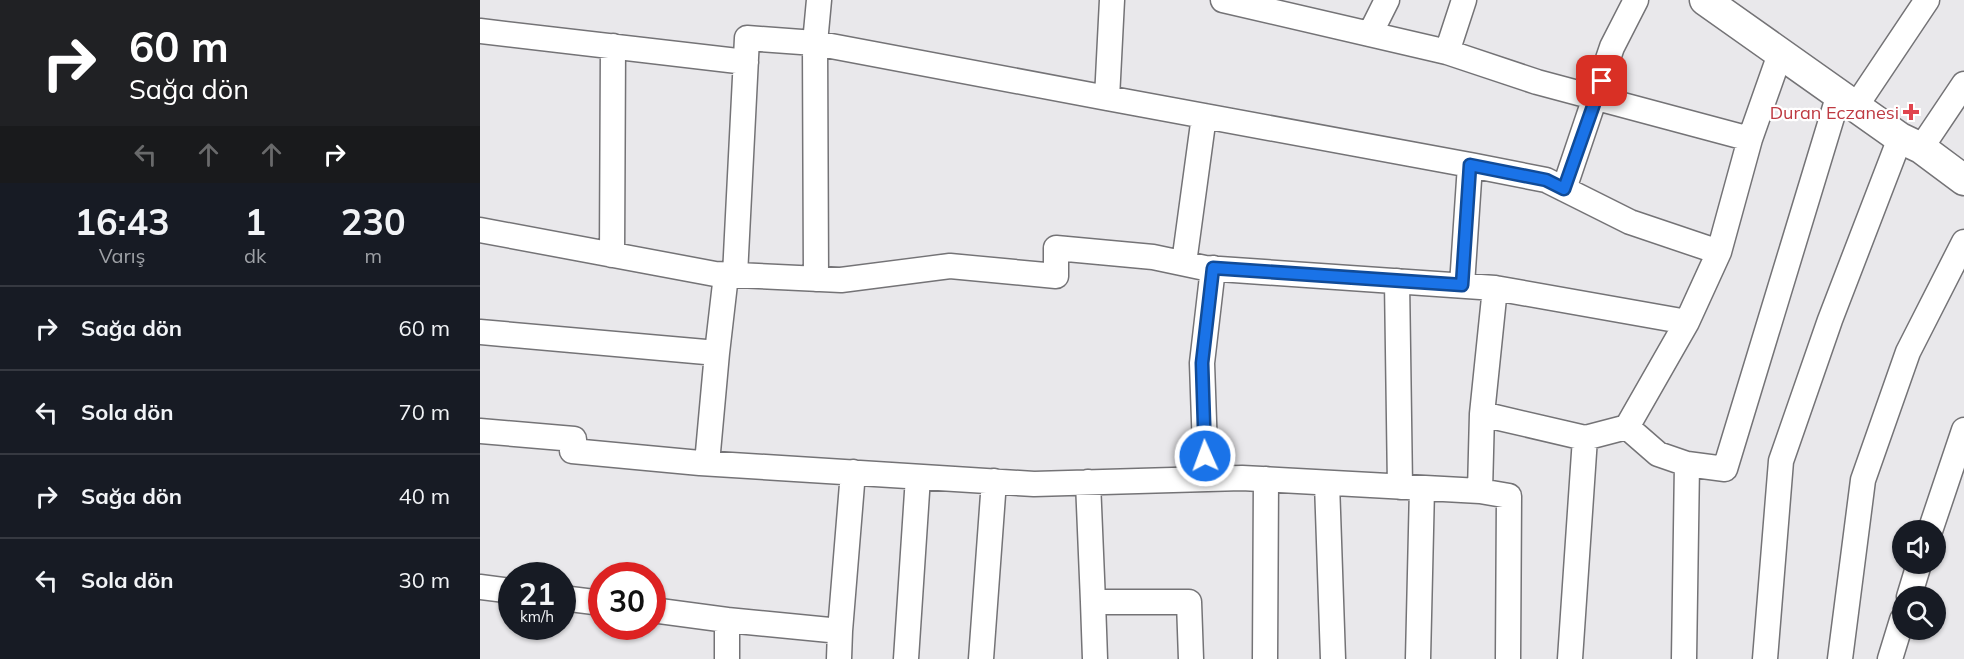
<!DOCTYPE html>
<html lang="tr">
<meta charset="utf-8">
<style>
:root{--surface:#171b24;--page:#242831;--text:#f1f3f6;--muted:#9ea1a6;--line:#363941}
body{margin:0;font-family:Mulish,sans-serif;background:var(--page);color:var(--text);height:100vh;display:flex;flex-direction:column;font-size:22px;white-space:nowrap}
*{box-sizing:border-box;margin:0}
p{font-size:20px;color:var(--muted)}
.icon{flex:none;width:33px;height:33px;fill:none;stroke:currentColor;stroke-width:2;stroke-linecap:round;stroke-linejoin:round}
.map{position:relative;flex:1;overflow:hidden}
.drawer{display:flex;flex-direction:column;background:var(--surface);width:480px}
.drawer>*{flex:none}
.hud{background:#202124;color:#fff;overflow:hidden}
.buttons{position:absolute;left:1412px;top:520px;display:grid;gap:12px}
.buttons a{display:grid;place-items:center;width:54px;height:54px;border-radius:50%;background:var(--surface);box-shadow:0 2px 4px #0004;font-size:30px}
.speed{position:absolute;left:18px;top:562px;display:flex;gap:12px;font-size:30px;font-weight:700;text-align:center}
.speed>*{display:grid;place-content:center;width:78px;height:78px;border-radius:50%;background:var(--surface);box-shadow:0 2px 4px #0004;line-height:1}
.speed small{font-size:15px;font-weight:400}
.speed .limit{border:9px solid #d22;background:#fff;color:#111}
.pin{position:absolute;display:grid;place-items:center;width:51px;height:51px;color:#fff;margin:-26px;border-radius:12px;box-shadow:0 3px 9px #0006}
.me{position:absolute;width:66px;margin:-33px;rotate:358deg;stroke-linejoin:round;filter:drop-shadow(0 0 4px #0008)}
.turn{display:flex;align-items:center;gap:21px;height:126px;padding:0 30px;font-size:27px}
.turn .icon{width:78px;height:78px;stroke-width:2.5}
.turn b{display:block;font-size:42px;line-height:51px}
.lanes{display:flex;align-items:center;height:57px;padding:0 30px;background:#0003;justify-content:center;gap:30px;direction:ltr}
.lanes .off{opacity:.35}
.eta{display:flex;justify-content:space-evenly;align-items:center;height:102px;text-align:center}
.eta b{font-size:36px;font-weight:700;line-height:42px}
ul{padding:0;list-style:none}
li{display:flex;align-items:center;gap:18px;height:84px;padding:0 30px;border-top:2px solid var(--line)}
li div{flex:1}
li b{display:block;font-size:22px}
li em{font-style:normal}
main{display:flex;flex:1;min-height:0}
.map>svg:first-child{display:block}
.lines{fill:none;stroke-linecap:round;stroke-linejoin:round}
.minor-casing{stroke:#747376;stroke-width:27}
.tertiary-casing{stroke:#747376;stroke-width:33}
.minor{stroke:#fff;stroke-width:24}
.tertiary{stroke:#fff;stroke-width:30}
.route-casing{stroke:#114b97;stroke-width:15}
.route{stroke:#1a73e8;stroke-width:10}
.health-dot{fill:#e0444e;stroke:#fff;stroke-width:2}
.labels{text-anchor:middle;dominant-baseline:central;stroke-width:4.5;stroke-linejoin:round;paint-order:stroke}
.health-label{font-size:18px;fill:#be3a42;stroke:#fff;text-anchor:end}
</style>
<main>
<section class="drawer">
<div class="hud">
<div class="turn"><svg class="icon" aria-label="right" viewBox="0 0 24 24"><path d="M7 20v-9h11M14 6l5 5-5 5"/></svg><div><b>60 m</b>Sağa dön</div></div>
<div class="lanes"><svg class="icon off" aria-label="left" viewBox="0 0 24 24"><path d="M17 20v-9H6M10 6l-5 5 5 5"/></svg><svg class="icon off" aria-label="ahead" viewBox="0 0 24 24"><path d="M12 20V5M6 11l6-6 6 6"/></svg><svg class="icon off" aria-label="ahead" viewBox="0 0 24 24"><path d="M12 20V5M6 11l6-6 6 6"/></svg><svg class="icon" aria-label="right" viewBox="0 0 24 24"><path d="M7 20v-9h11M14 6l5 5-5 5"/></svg></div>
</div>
<div class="eta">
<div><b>16:43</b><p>Varış</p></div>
<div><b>1</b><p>dk</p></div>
<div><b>230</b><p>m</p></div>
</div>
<ul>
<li><svg class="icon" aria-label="right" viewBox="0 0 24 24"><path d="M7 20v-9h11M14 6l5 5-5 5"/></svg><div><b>Sağa dön</b></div><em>60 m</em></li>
<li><svg class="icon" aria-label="left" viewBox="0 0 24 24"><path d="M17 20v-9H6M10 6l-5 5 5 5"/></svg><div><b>Sola dön</b></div><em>70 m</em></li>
<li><svg class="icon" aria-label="right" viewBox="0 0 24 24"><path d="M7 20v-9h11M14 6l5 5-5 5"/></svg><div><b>Sağa dön</b></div><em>40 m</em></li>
<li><svg class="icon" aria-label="left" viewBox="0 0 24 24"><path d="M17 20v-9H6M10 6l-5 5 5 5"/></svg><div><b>Sola dön</b></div><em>30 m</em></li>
</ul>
</section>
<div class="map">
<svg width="1484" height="659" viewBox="0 0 1484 659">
<rect width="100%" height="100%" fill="#e9e8eb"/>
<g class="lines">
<!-- minor casing -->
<g class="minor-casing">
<path id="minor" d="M 743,0 L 967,52 L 1057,82 L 1270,139
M 0,31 L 266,62
M 890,34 L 907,0
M 967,52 L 984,0
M 627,98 L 990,165 L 982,285
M 1376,106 L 1447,0
M 1441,148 L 1484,84
M 990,165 L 1066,180 L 1150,222 L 1239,252
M 1084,189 L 1132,47 L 1156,0
M 0,230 L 235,274 L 361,280 L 470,266 L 576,276 L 576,248 L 673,257 L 725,268 L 1015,288 L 1207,322
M 132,255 L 133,46
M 704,263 L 724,116
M 255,275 L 267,38 L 335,43 L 627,98 L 632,0
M 336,279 L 335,43 L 339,0
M 917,281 L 920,487
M 1015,288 L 1002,414 L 1105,438 L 1147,427 L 1207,322 L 1239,252 L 1270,139 L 1300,54
M 0,332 L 237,353 L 246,275
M 1147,427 L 1178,454 L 1207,464
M 0,431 L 94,439 L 92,451 L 220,463 L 554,484 L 762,478 L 1000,491 L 1002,414
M 227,463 L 237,353
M 726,479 L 722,363 L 733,268
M 608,482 L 613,602
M 847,483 L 853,659
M 1000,491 L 1029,496 L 1028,659
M 1450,531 L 1484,430
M 0,587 L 32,591
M 1429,597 L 1439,564
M 82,598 L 122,603
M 172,610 L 247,620
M 360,631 L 373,472
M 247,659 L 247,620 L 360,631 L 359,659
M 426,659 L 438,477
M 501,659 L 514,481
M 615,659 L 613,602 L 709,602 L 711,659
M 785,659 L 786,479
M 938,659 L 942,488
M 1090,659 L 1105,438
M 1204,659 L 1207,464 L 1245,469 L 1359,94
M 1285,659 L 1301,461 L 1350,320 L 1420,138
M 1360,659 L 1383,480 L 1428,352 L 1484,242
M 1410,659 L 1422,620"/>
</g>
<!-- tertiary casing -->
<g class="tertiary-casing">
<path id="tertiary" d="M 1225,0 L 1420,138 L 1441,148 L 1484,180"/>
</g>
<!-- minor -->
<use href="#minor" class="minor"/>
<!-- tertiary -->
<use href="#tertiary" class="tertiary"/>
</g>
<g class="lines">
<!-- route casing -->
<g class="route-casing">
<path id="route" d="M 725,456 L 722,363 L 733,268 L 982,285 L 990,165 L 1066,180 L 1084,189 L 1122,81"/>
</g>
<!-- route -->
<use href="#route" class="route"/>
</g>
<!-- markers -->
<path class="health-dot" d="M1428 103h6v6h6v6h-6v6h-6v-6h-6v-6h6z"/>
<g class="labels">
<!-- health labels -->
<g class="health-label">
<text x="1419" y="112">Duran Eczanesi</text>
</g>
</g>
</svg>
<div class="buttons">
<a><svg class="icon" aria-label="sound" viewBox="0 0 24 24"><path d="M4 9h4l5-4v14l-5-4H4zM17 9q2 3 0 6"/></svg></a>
<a><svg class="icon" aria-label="search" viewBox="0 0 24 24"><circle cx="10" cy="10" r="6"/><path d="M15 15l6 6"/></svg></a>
</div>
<div class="speed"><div>21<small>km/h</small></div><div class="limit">30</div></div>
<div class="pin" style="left:1122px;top:81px;background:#d93025"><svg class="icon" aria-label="arrive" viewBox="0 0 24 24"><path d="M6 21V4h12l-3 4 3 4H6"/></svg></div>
<svg class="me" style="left:725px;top:456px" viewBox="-20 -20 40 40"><circle r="17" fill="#1a73e8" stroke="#fff" stroke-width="3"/><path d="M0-11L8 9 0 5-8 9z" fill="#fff"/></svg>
</div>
</main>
